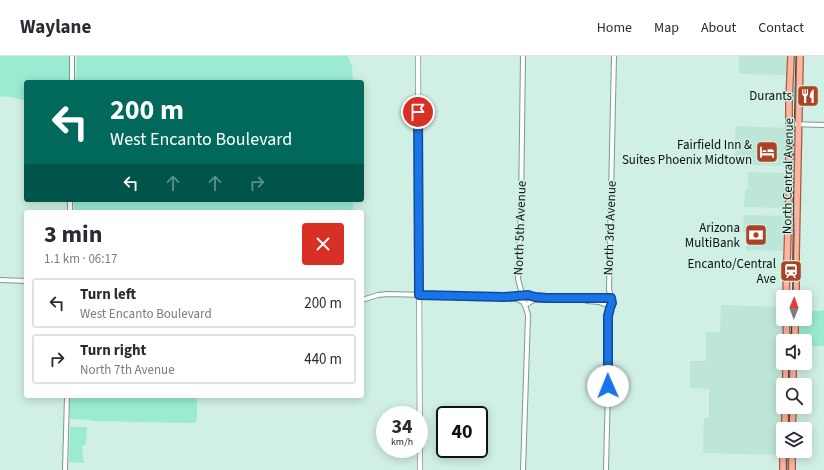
<!DOCTYPE html>
<meta charset="utf-8">
<style>
:root{--surface:#fff;--page:#f2f2f3;--text:#2b2b33;--muted:#7c7c81;--line:#e1e1e2}
body{margin:0;font-family:"Source Sans 3",sans-serif;background:var(--page);color:var(--text);height:100vh;display:flex;flex-direction:column;font-size:15px;white-space:nowrap}
*{box-sizing:border-box;margin:0}
p{font-size:13px;color:var(--muted)}
.icon{flex:none;width:22px;height:22px;fill:none;stroke:currentColor;stroke-width:2;stroke-linecap:round;stroke-linejoin:round}
.map{position:relative;flex:1;overflow:hidden}
.sheet{position:absolute;left:24px;top:154px;width:340px;height:188px;display:flex;flex-direction:column;background:var(--surface);border-radius:4px;box-shadow:0 2px 10px #0003}
.sheet>*{flex:none}
.guide{position:absolute;left:24px;top:24px;width:340px;height:122px;border-radius:4px;box-shadow:0 2px 10px #0003;background:#00695c;color:#fff;overflow:hidden}
.needle{width:26px;rotate:1deg}
.buttons{position:absolute;left:776px;top:234px;display:grid;gap:8px}
.buttons a{display:grid;place-items:center;width:36px;height:36px;border-radius:4px;background:var(--surface);box-shadow:0 2px 10px #0003;font-size:20px}
.speed{position:absolute;left:376px;top:350px;display:flex;gap:8px;font-size:20px;font-weight:700;text-align:center}
.speed>*{display:grid;place-content:center;width:52px;height:52px;border-radius:50%;background:var(--surface);box-shadow:0 2px 10px #0003;line-height:1}
.speed small{font-size:10px;font-weight:400}
.speed .limit{border:2px solid #111;border-radius:6px;background:#fff;color:#111}
.pin{position:absolute;display:grid;place-items:center;width:34px;height:34px;color:#fff;margin:-17px;border:2px solid #fff;border-radius:50%;box-shadow:0 1px 4px #0007}
.me{position:absolute;width:44px;margin:-22px;rotate:359deg;stroke-linejoin:round;filter:drop-shadow(0 0 3px #0008)}
.turn{display:flex;align-items:center;gap:14px;height:84px;padding:0 20px;font-size:18px}
.turn .icon{width:52px;height:52px;stroke-width:2.5}
.turn b{display:block;font-size:28px;line-height:34px}
.lanes{display:flex;align-items:center;height:38px;padding:0 20px;background:#0003;justify-content:center;gap:20px;direction:ltr}
.lanes .off{opacity:.35}
.round{display:grid;place-items:center;flex:none;width:42px;height:42px;border-radius:4px;background:var(--page)}
.summary{display:flex;align-items:center;justify-content:space-between;height:68px;padding:0 20px}
h1{font-size:24px;font-weight:700;line-height:30px}
ul{padding:0;list-style:none}
li{display:flex;align-items:center;gap:12px;height:50px;margin:0 8px 6px;padding:0 12px;border:2px solid var(--line);border-radius:4px}
li div{flex:1}
li b{display:block;font-size:15px}
li em{font-style:normal}
header{display:flex;align-items:center;gap:24px;box-sizing:border-box;height:56px;padding:0 20px;background:var(--surface);border-bottom:1px solid var(--line)}
header strong{font-size:19px}
nav{display:flex;gap:22px;margin-inline-start:auto;font-size:14px}
.map>svg:first-child{display:block}
.built{fill:#bee6d8}
.green{fill:#9aebd2}
.lines{fill:none;stroke-linecap:round;stroke-linejoin:round}
.tertiary-casing{stroke:#7d9a90;stroke-width:6}
.secondary-casing{stroke:#7d9a90;stroke-width:6}
.primary-casing{stroke:#a45c45;stroke-width:8}
.tertiary{stroke:#fff;stroke-width:4}
.secondary{stroke:#fff;stroke-width:4.5}
.primary{stroke:#fbb5a1;stroke-width:5.5}
.tram{stroke:#394843;stroke-width:1}
.route-casing{stroke:#114b97;stroke-width:10}
.route{stroke:#1a73e8;stroke-width:7}
.labels{text-anchor:middle;dominant-baseline:central;stroke-width:3;stroke-linejoin:round;paint-order:stroke}
.poi-label{font-size:13px;fill:#091410;stroke:#d0efe5;text-anchor:end}
.street-label{font-size:13px;fill:#091410;stroke:#d0efe5}
</style>
<header>
<strong>Waylane</strong>
<nav><a>Home</a><a>Map</a><a>About</a><a>Contact</a></nav>
</header>
<div class="map">
<svg width="824" height="414" viewBox="0 0 824 414">
<rect width="100%" height="100%" fill="#d0efe5"/>
<!-- built -->
<path class="built" d="M 739,0 L 790,0 L 788,18 L 787,19 L 740,18 L 739,16 Z
M 738,70 L 786,72 L 787,73 L 788,108 L 786,110 L 739,109 L 735,108 L 735,73 L 736,71 Z
M 748,116 L 785,117 L 785,150 L 783,152 L 744,151 L 745,134 L 748,133 Z
M 744,159 L 784,160 L 783,195 L 746,194 L 746,176 L 743,176 Z
M 721,249 L 783,251 L 783,263 L 792,263 L 791,285 L 783,285 L 783,307 L 791,307 L 790,329 L 783,329 L 783,351 L 790,351 L 789,373 L 783,373 L 783,395 L 789,395 L 789,399 L 703,397 L 704,362 L 709,362 L 709,333 L 690,332 L 690,305 L 706,305 L 706,276 L 720,276 Z"/>
<!-- green -->
<path class="green" d="M 0,0 L 69,0 L 69,26 L 26,26 L 26,45 L 12,41 L 0,40 Z
M 77,0 L 348,0 L 352,10 L 353,26 L 76,26 Z
M 74,144 L 353,144 L 353,156 L 74,156 Z
M 805,254 L 818,255 L 824,254 L 824,290 L 805,290 L 805,285 L 795,285 L 795,263 L 805,263 Z
M 70,340 L 197,340 L 197,363 L 196,366 L 193,367 L 92,365 L 92,364 L 70,363 Z
M 70,371 L 87,371 L 86,388 L 84,389 L 82,391 L 84,407 L 69,406 Z"/>
<g class="lines">
<!-- tertiary casing -->
<g class="tertiary-casing">
<path id="tertiary" d="M 72,26 L 72,0
M 789,68 L 824,69
M 70,156 L 70,144
M 0,224 L 26,225
M 510,243 L 517,243 L 527,248 L 534,244 L 544,244
M 362,244 L 378,239 L 387,238 L 504,241 L 528,239 L 535,241 L 547,242 L 611,242
M 587,245 L 599,246 L 607,249 L 611,249
M 65,414 L 67,340
M 523,414 L 528,259 L 526,252 L 522,244 L 522,238 L 518,223 L 521,153 L 523,0
M 606,414 L 608,330 L 608,260 L 610,252 L 613,245 L 609,234 L 614,0"/>
</g>
<!-- secondary casing -->
<g class="secondary-casing">
<path id="secondary" d="M 418,0 L 420,414"/>
</g>
<!-- primary casing -->
<g class="primary-casing">
<path id="primary" d="M 786,241 L 789,137 L 789,46 L 791,0
M 796,241 L 796,199 L 800,0
M 786,263 L 787,285
M 795,285 L 795,263
M 786,329 L 786,307
M 793,329 L 793,307
M 785,373 L 785,351
M 792,373 L 793,351
M 783,414 L 783,395
M 792,414 L 792,395"/>
</g>
<!-- tertiary -->
<use href="#tertiary" class="tertiary"/>
<!-- secondary -->
<use href="#secondary" class="secondary"/>
<!-- primary -->
<use href="#primary" class="primary"/>
<!-- tram -->
<path class="tram" d="M 793,241 L 794,179 L 793,113 L 796,0
M 791,285 L 792,263
M 788,329 L 789,307
M 789,373 L 790,351
M 787,414 L 787,395"/>
</g>
<g class="lines">
<!-- route casing -->
<g class="route-casing">
<path id="route" d="M 418,56 L 419,239 L 504,241 L 528,239 L 535,241 L 547,242 L 611,242 L 612,247 L 610,252 L 608,260 L 608,330"/>
</g>
<!-- route -->
<use href="#route" class="route"/>
</g>
<!-- icons -->
<defs>
<g id="restaurant-square" transform="scale(1.15)"><rect x="-9" y="-9" width="18" height="18" rx="4" fill="#ac4325" stroke="#d0efe5"/><path d="M-5-6h1v4h1v-4h1v4h1v-4h1v5L-1.5 .5V6h-2V.5L-5-1ZM5-6V6H3V1.5H1.5Q1.5-4 5-6Z" fill="#fff"/></g>
<g id="hotel-square" transform="scale(1.15)"><rect x="-9" y="-9" width="18" height="18" rx="4" fill="#ac4325" stroke="#d0efe5"/><path d="M-6-4.5h1.5V1H6V5H4.5V3h-9V5H-6ZM-4 0a1.8 1.8 0 1 1 3.6 0ZM.5 0V-2.5h3Q6-2.5 6 0Z" fill="#fff"/></g>
<g id="bank-square" transform="scale(1.15)"><rect x="-9" y="-9" width="18" height="18" rx="4" fill="#ac4325" stroke="#d0efe5"/><path d="M-6-4H6V4H-6ZM0-2.3a2.3 2.3 0 1 0 0 4.6a2.3 2.3 0 1 0 0-4.6Z" fill="#fff"/></g>
<g id="station-square" transform="scale(1.15)"><rect x="-9" y="-9" width="18" height="18" rx="4" fill="#ac4325" stroke="#d0efe5"/><path d="M-3-6H3Q5-6 5-4V2Q5 4 3 4L4.5 6H3L1.5 4h-3L-3 6H-4.5L-3 4Q-5 4-5 2V-4Q-5-6-3-6ZM-3.5-4v3h7v-3ZM-3.5 1v1.5H-2V1ZM2 1v1.5H3.5V1Z" fill="#fff"/></g>
</defs>
<g fill-rule="evenodd">
<use href="#restaurant-square" x="808" y="40"/>
<use href="#hotel-square" x="767" y="96"/>
<use href="#bank-square" x="756" y="179"/>
<use href="#station-square" x="791" y="215"/>
</g>
<g class="labels">
<!-- poi labels -->
<g class="poi-label">
<text x="792" y="40">Durants</text>
<text x="752" y="89">Fairfield Inn &amp;<tspan x="752" dy="15">Suites Phoenix Midtown</tspan></text>
<text x="740" y="172">Arizona<tspan x="740" dy="15">MultiBank</tspan></text>
<text x="776" y="208">Encanto/Central<tspan x="776" dy="15">Ave</tspan></text>
</g>
<!-- street labels -->
<g class="street-label">
<text transform="translate(788 120) rotate(-89)">North Central Avenue</text>
<text transform="translate(520 172) rotate(-88)">North 5th Avenue</text>
<text transform="translate(610 172) rotate(-88)">North 3rd Avenue</text>
</g>
</g>
</svg>
<div class="buttons">
<a><svg class="needle" viewBox="-14 -14 28 28"><path d="M0-13l5 13h-10z" fill="#e53935"/><path d="M0 13l5-13h-10z" fill="#7c7c81"/></svg></a>
<a><svg class="icon" aria-label="sound" viewBox="0 0 24 24"><path d="M4 9h4l5-4v14l-5-4H4zM17 9q2 3 0 6"/></svg></a>
<a><svg class="icon" aria-label="search" viewBox="0 0 24 24"><circle cx="10" cy="10" r="6"/><path d="M15 15l6 6"/></svg></a>
<a><svg class="icon" aria-label="layers" viewBox="0 0 24 24"><path d="M12 4l9 5-9 5-9-5zM3 14l9 5 9-5"/></svg></a>
</div>
<div class="speed"><div>34<small>km/h</small></div><div class="limit">40</div></div>
<div class="pin" style="left:418px;top:56px;background:#d93025"><svg class="icon" aria-label="arrive" viewBox="0 0 24 24"><path d="M6 21V4h12l-3 4 3 4H6"/></svg></div>
<svg class="me" style="left:608px;top:330px" viewBox="-20 -20 40 40"><circle r="19" fill="#fff"/><path d="M0-13L10 11 0 6-10 11z" fill="#1a73e8"/></svg>
<div class="guide">
<div class="turn"><svg class="icon" aria-label="left" viewBox="0 0 24 24"><path d="M17 20v-9H6M10 6l-5 5 5 5"/></svg><div><b>200 m</b>West Encanto Boulevard</div></div>
<div class="lanes"><svg class="icon" aria-label="left" viewBox="0 0 24 24"><path d="M17 20v-9H6M10 6l-5 5 5 5"/></svg><svg class="icon off" aria-label="ahead" viewBox="0 0 24 24"><path d="M12 20V5M6 11l6-6 6 6"/></svg><svg class="icon off" aria-label="ahead" viewBox="0 0 24 24"><path d="M12 20V5M6 11l6-6 6 6"/></svg><svg class="icon off" aria-label="right" viewBox="0 0 24 24"><path d="M7 20v-9h11M14 6l5 5-5 5"/></svg></div>
</div>
<section class="sheet">
<div class="summary"><div><h1>3 min</h1><p>1.1 km · 06:17</p></div><a class="round" style="background:#d93025;color:#fff"><svg class="icon" aria-label="close" viewBox="0 0 24 24"><path d="M6 6l12 12M18 6L6 18"/></svg></a></div>
<ul>
<li><svg class="icon" aria-label="left" viewBox="0 0 24 24"><path d="M17 20v-9H6M10 6l-5 5 5 5"/></svg><div><b>Turn left</b><p>West Encanto Boulevard</p></div><em>200 m</em></li>
<li><svg class="icon" aria-label="right" viewBox="0 0 24 24"><path d="M7 20v-9h11M14 6l5 5-5 5"/></svg><div><b>Turn right</b><p>North 7th Avenue</p></div><em>440 m</em></li>
</ul>
</section>
</div>
